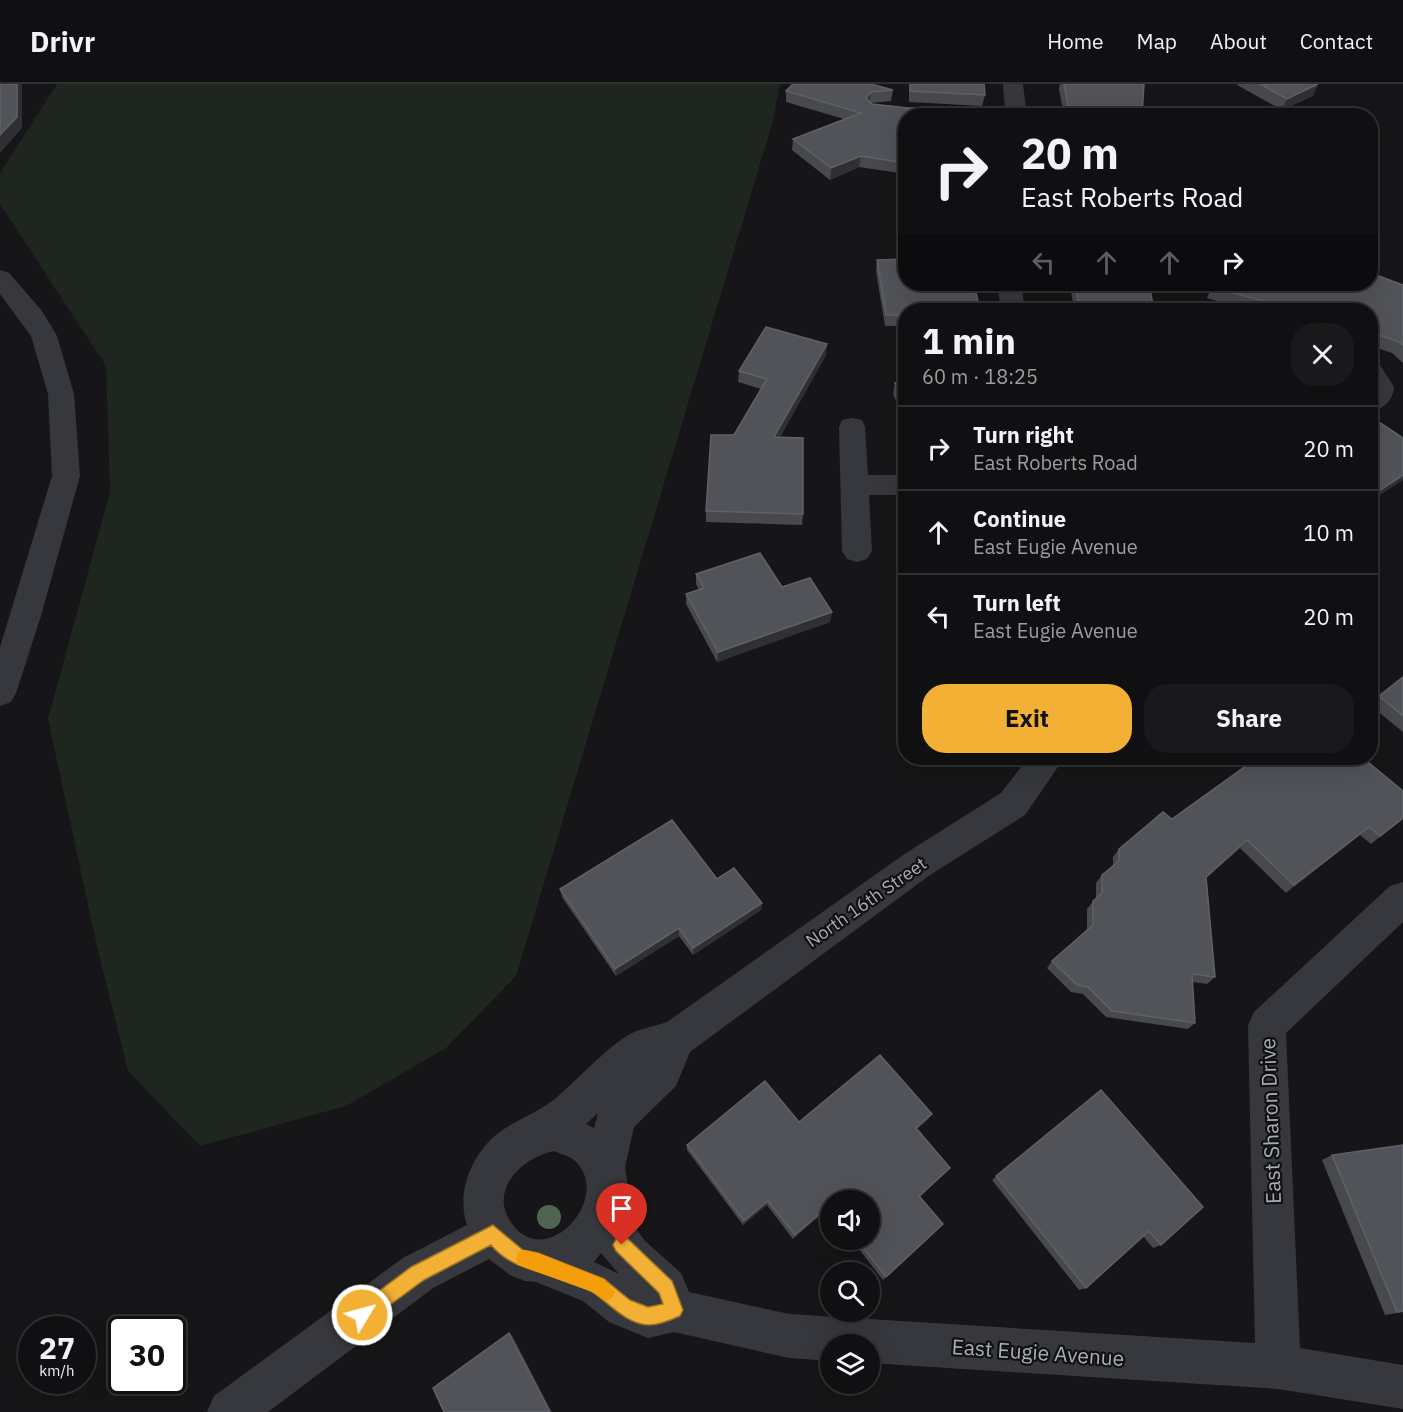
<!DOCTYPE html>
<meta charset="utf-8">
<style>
:root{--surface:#101012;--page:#19191b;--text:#f1f3f6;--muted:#9c9d9f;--line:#303032;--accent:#f2b134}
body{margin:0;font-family:"IBM Plex Sans",sans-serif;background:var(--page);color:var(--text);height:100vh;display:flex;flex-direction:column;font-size:22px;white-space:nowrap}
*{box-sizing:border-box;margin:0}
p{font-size:20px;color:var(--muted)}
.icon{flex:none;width:33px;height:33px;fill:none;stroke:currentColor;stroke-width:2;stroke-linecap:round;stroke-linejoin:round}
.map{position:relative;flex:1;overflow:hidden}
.side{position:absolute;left:898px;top:219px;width:480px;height:462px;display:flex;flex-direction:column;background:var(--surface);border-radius:24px;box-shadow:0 6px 24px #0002,0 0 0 2px var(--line)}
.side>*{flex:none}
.guide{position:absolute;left:898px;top:24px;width:480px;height:183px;border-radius:24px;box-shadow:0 6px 24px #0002,0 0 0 2px var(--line);background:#101012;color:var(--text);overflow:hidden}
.fabs{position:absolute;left:820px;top:1106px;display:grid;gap:12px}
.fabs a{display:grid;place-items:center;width:60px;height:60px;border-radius:50%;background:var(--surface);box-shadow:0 6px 24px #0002,0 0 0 2px var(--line);font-size:30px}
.speed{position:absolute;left:18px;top:1232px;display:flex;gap:12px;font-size:30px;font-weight:700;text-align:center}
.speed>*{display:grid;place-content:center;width:78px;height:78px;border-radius:50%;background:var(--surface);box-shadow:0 6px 24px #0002,0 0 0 2px var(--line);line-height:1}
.speed small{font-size:15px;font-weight:400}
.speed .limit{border:3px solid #111;border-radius:9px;background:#fff;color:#111}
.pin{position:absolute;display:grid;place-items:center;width:51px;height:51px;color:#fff;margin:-62px -26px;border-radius:50% 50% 50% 0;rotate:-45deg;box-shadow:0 0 6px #0007}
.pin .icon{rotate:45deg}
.me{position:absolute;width:66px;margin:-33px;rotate:53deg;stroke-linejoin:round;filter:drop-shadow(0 0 4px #0008)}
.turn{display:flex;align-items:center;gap:21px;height:126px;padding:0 24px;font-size:27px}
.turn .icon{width:78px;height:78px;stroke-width:2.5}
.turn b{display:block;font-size:42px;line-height:51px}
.lanes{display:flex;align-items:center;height:57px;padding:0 24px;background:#0003;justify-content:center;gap:30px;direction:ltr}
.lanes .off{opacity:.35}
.round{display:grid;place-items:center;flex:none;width:63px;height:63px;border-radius:24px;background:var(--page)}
.head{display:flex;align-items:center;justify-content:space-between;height:102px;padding:0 24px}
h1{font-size:36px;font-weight:700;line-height:45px}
.action{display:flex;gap:12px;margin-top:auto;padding:12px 24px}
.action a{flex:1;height:69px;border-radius:24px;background:var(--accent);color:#111;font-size:24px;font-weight:700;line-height:69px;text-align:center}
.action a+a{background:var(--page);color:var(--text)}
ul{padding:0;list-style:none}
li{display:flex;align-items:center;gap:18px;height:84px;padding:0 24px;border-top:2px solid var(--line)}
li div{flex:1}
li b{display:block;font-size:22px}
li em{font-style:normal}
header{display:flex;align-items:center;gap:36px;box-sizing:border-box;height:84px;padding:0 30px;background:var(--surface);border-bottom:2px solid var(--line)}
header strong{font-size:28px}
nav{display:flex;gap:33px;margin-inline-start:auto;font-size:21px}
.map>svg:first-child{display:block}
.green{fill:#1e261f}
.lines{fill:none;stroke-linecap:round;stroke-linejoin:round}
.minor{fill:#37383d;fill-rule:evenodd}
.tree{fill:#506452}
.wall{fill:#47494d}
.shaded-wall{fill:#2f3033}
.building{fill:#525359;stroke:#5f6168;stroke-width:1.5}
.route{fill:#f2b134;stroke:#9d7322;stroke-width:1.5}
.slow{fill:#f59e0b}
.labels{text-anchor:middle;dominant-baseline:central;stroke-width:4.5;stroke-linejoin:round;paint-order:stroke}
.street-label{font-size:18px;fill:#a8adb8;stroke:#111113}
.near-street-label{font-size:21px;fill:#a8adb8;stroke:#111113}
</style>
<header>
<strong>Drivr</strong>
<nav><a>Home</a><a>Map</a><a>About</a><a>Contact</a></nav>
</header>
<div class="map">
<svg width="1403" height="1328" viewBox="0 0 1403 1328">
<rect width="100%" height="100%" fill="#161618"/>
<!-- green -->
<path class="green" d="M 57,0 L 780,0 L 772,40 L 516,892 L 446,964 L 346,1022 L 200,1062 L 128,987 L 98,867 L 48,635 L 110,408 L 106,282 L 0,120 L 0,89 Z"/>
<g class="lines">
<!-- minor -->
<path class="minor" d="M 1003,0 L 1023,0 L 1027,32 L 932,32 L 929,28 L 933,24 L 940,22 L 1005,26 Z
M 0,186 L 9,189 L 42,227 L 57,252 L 74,310 L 80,392 L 41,532 L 16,609 L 11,618 L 0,622 L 0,563 L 52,392 L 48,310 L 31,252 L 0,210 Z
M 998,200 L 1022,200 L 1024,226 L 1000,226 Z
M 1371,278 L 1380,281 L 1394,303 C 1393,317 1384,324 1371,328 Z
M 852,334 L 862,336 L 865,343 L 868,391 L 906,391 L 906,411 L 869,411 L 872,467 L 867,475 L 857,478 L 847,475 L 842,467 L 839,343 L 842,336 Z
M 1028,674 L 1064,674 L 1025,731 L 930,791 L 690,968 L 676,1002 L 634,1043 L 625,1083 L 634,1142 L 645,1157 L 681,1189 L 689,1208 L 789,1230 L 1255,1259 L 1248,941 L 1254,928 L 1390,802 L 1403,798 L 1403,838 L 1286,949 L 1300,1264 L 1403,1281 L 1403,1325 L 1278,1305 L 870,1279 L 870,1260 L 831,1260 L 831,1277 L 789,1274 L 674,1248 L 648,1254 L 609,1238 L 583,1217 L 536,1198 L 525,1197 L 510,1191 L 489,1175 L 433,1204 L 268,1328 L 207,1328 L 214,1312 L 403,1174 L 467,1141 C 455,1107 474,1064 504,1045 C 520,1035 539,1027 555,1015 C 575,998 610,960 632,949 C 643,944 655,942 667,938 L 906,769 L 1001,709 ZM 598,1029 L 594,1044 L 586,1040 ZM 554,1067 C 560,1070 570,1072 575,1077 C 614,1113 545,1191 510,1137 C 489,1104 524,1073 554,1067 ZM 601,1169 L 619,1190 L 594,1178 Z"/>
</g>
<!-- trees -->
<circle class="tree" cx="549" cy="1133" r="12"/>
<!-- wall -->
<path class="wall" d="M 909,0 L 984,0 L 985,11 L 982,22 L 909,18 Z
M 1060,0 L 1144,0 L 1142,32 L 1064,32 L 1059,5 Z
M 1238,0 L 1318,0 L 1313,12 L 1282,26 L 1237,1 Z
M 893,6 L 891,17 L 871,19 L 906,32 L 906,90 L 859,83 L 830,96 L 792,66 L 793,55 L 844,35 L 786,18 L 786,7 Z
M 877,176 L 906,226 L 906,244 L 906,242 L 885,242 L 876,187 Z
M 1070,200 L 1149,200 L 1154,226 L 1074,226 Z
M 1213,200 L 1403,201 L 1403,279 L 1392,269 L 1371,262 L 1371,226 L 1250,226 L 1207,214 Z
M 826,271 L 780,353 L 803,430 L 802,441 L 706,438 L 706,427 L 734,351 L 761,305 L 738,298 L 739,287 Z
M 906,298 L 906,339 L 893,310 L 895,299 Z
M 696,490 L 782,503 L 832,528 L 830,538 L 717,578 L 686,520 L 686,510 L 699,506 L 696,500 Z
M 1403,593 L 1403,648 L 1371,622 L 1371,620 L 1379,612 Z
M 1172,735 L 1403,735 L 1371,760 L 1360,751 L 1286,809 L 1240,764 L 1206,794 L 1215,893 L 1207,900 L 1192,898 L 1195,939 L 1188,945 L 1106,933 L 1083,910 L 1071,908 L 1047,884 L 1052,877 L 1087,846 L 1087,825 L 1096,814 L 1096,799 L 1102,791 L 1113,782 L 1113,773 L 1119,765 Z
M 717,795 L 762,819 L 761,826 L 693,871 L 679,852 L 616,892 L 562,813 L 560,805 Z
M 1101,1006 L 1161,1161 L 1153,1164 L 1143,1152 L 1086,1204 L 1079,1206 L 992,1096 Z
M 928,1035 L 917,1045 L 950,1084 L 920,1113 L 943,1140 L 883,1196 L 851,1155 L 870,1155 L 831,1116 L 831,1130 L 827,1125 L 793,1155 L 767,1121 L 743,1141 L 687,1066 L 687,1061 Z
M 1332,1071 L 1403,1228 L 1385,1231 L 1322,1076 Z"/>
<!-- shaded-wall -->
<path class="shaded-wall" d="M 17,0 L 22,0 L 22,44 L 0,69 L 0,51 Z
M 1318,0 L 1313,12 L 1282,26 L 1287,15 Z
M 871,8 L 869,19 L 866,14 Z
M 861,72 L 859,83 L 830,96 L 831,84 Z
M 827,260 L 826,271 L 774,364 L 774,353 Z
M 1403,391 L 1403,396 L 1371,417 L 1371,412 Z
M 832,528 L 830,538 L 717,578 L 718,568 Z
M 1403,734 L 1403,735 L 1371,760 L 1380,752 Z
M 1369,743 L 1360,751 L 1286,809 L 1294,801 Z
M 1247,756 L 1240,764 L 1199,801 L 1206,793 Z
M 762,819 L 761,826 L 693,871 L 693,864 Z
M 679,844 L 679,852 L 616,892 L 615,885 Z
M 932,1030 L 928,1035 L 913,1049 L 916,1044 Z
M 768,1117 L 767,1121 L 743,1141 L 744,1137 Z
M 830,1121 L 827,1125 L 793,1155 L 795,1151 Z
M 509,1249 L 512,1251 L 552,1328 L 550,1328 Z"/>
<!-- building -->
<path class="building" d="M 0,0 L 17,0 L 17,33 L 0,51 Z
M 793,0 L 871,0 L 893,6 L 871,8 L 866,14 L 872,20 L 908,24 L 986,23 L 986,32 L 906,32 L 906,79 L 861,72 L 831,84 L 793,55 L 861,29 L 786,7 Z
M 910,0 L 984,0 L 985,11 L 910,7 Z
M 1064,0 L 1144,0 L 1142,32 L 1070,32 Z
M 1260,0 L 1318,0 L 1287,15 Z
M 906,175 L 906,200 L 974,200 L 980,226 L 906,226 L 906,231 L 886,231 L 877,176 Z
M 1371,189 L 1403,201 L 1403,261 L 1399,258 L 1371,248 L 1371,226 L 1313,226 L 1308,225 L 1308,226 L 1296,226 L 1212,203 L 1213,200 L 1371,200 Z
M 1075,200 L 1149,200 L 1154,226 L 1080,226 Z
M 766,243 L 827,260 L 774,353 L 803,354 L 803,430 L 706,427 L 711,351 L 734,351 L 767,295 L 739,287 Z
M 906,298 L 906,323 L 895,299 Z
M 1371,333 L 1403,354 L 1403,391 L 1371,412 Z
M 760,469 L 782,503 L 810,494 L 832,528 L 718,568 L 686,510 L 704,504 L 696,490 Z
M 1403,593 L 1403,632 L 1379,612 Z
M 1257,674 L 1363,674 L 1403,707 L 1403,734 L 1380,752 L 1369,743 L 1294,801 L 1247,756 L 1206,793 L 1215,893 L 1192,890 L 1195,939 L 1112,927 L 1088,903 L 1077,901 L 1052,877 L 1093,841 L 1093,817 L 1102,809 L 1102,791 L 1119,777 L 1119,765 L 1163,728 L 1172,735 Z
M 672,736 L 717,795 L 734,784 L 762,819 L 693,864 L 679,844 L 615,885 L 560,805 Z
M 880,971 L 932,1030 L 916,1044 L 950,1084 L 919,1112 L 943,1140 L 886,1193 L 856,1155 L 870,1155 L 870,1116 L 831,1116 L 831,1123 L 830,1121 L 795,1151 L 768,1117 L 744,1137 L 687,1061 L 765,997 L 799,1038 Z
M 1101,1006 L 1203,1123 L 1161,1161 L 1149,1147 L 1086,1204 L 996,1092 Z
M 1403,1061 L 1403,1227 L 1397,1228 L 1332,1071 Z
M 509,1249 L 550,1328 L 444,1328 L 433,1304 Z"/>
<!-- route -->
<path class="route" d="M 493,1141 L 523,1166 L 538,1169 L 604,1195 L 630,1216 L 648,1223 L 663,1220 L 659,1209 L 616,1167 L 613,1161 L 616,1155 L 622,1153 L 628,1155 L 672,1197 L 683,1226 L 680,1232 C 671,1236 659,1241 649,1241 C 628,1241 609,1220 594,1209 C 562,1187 516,1192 491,1161 L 424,1196 L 368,1237 L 362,1240 L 355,1237 L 352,1231 L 355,1225 L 411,1183 Z"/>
<!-- slow -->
<path class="slow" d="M 524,1166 L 538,1169 L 604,1195 L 615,1208 L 612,1214 L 606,1217 L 592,1208 L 518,1181 L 516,1175 L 518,1168 Z"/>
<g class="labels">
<!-- street labels -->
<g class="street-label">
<text transform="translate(866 818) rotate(-35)">North 16th Street</text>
</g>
<!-- near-street labels -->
<g class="near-street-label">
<text transform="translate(1270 1037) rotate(-92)">East Sharon Drive</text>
<text transform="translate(1038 1268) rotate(4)">East Eugie Avenue</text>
</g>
</g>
</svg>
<div class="fabs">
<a><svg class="icon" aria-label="sound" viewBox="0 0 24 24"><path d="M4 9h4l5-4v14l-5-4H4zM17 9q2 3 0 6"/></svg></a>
<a><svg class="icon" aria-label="search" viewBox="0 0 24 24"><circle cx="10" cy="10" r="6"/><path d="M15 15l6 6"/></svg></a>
<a><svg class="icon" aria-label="layers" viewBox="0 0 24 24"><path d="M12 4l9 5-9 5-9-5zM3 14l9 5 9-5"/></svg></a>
</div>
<div class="speed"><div>27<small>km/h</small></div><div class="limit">30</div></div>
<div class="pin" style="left:622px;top:1161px;background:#d93025"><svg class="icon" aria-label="arrive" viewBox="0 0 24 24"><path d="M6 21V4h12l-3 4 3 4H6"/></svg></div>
<svg class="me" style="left:362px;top:1231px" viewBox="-20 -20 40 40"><circle r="17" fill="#f2b134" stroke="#fff" stroke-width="3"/><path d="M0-11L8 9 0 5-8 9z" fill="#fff"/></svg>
<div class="guide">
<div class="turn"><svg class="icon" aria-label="right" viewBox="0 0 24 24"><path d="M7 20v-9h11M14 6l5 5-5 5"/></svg><div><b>20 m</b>East Roberts Road</div></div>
<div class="lanes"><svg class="icon off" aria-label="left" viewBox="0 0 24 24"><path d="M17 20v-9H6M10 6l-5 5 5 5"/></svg><svg class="icon off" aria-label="ahead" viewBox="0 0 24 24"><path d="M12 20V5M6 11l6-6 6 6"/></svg><svg class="icon off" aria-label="ahead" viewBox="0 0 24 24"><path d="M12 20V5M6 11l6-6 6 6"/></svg><svg class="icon" aria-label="right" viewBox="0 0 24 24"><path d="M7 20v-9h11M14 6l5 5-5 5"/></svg></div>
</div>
<section class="side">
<div class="head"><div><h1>1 min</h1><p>60 m · 18:25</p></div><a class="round"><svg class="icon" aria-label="close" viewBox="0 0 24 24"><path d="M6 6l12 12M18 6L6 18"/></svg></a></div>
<ul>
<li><svg class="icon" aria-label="right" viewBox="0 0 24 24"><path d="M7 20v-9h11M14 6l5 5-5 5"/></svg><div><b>Turn right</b><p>East Roberts Road</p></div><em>20 m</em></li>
<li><svg class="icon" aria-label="ahead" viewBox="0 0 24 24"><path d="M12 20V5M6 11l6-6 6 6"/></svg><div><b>Continue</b><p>East Eugie Avenue</p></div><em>10 m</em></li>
<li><svg class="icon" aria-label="left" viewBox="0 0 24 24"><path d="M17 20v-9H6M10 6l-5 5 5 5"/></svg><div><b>Turn left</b><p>East Eugie Avenue</p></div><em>20 m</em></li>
</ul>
<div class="action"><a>Exit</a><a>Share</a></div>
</section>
</div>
